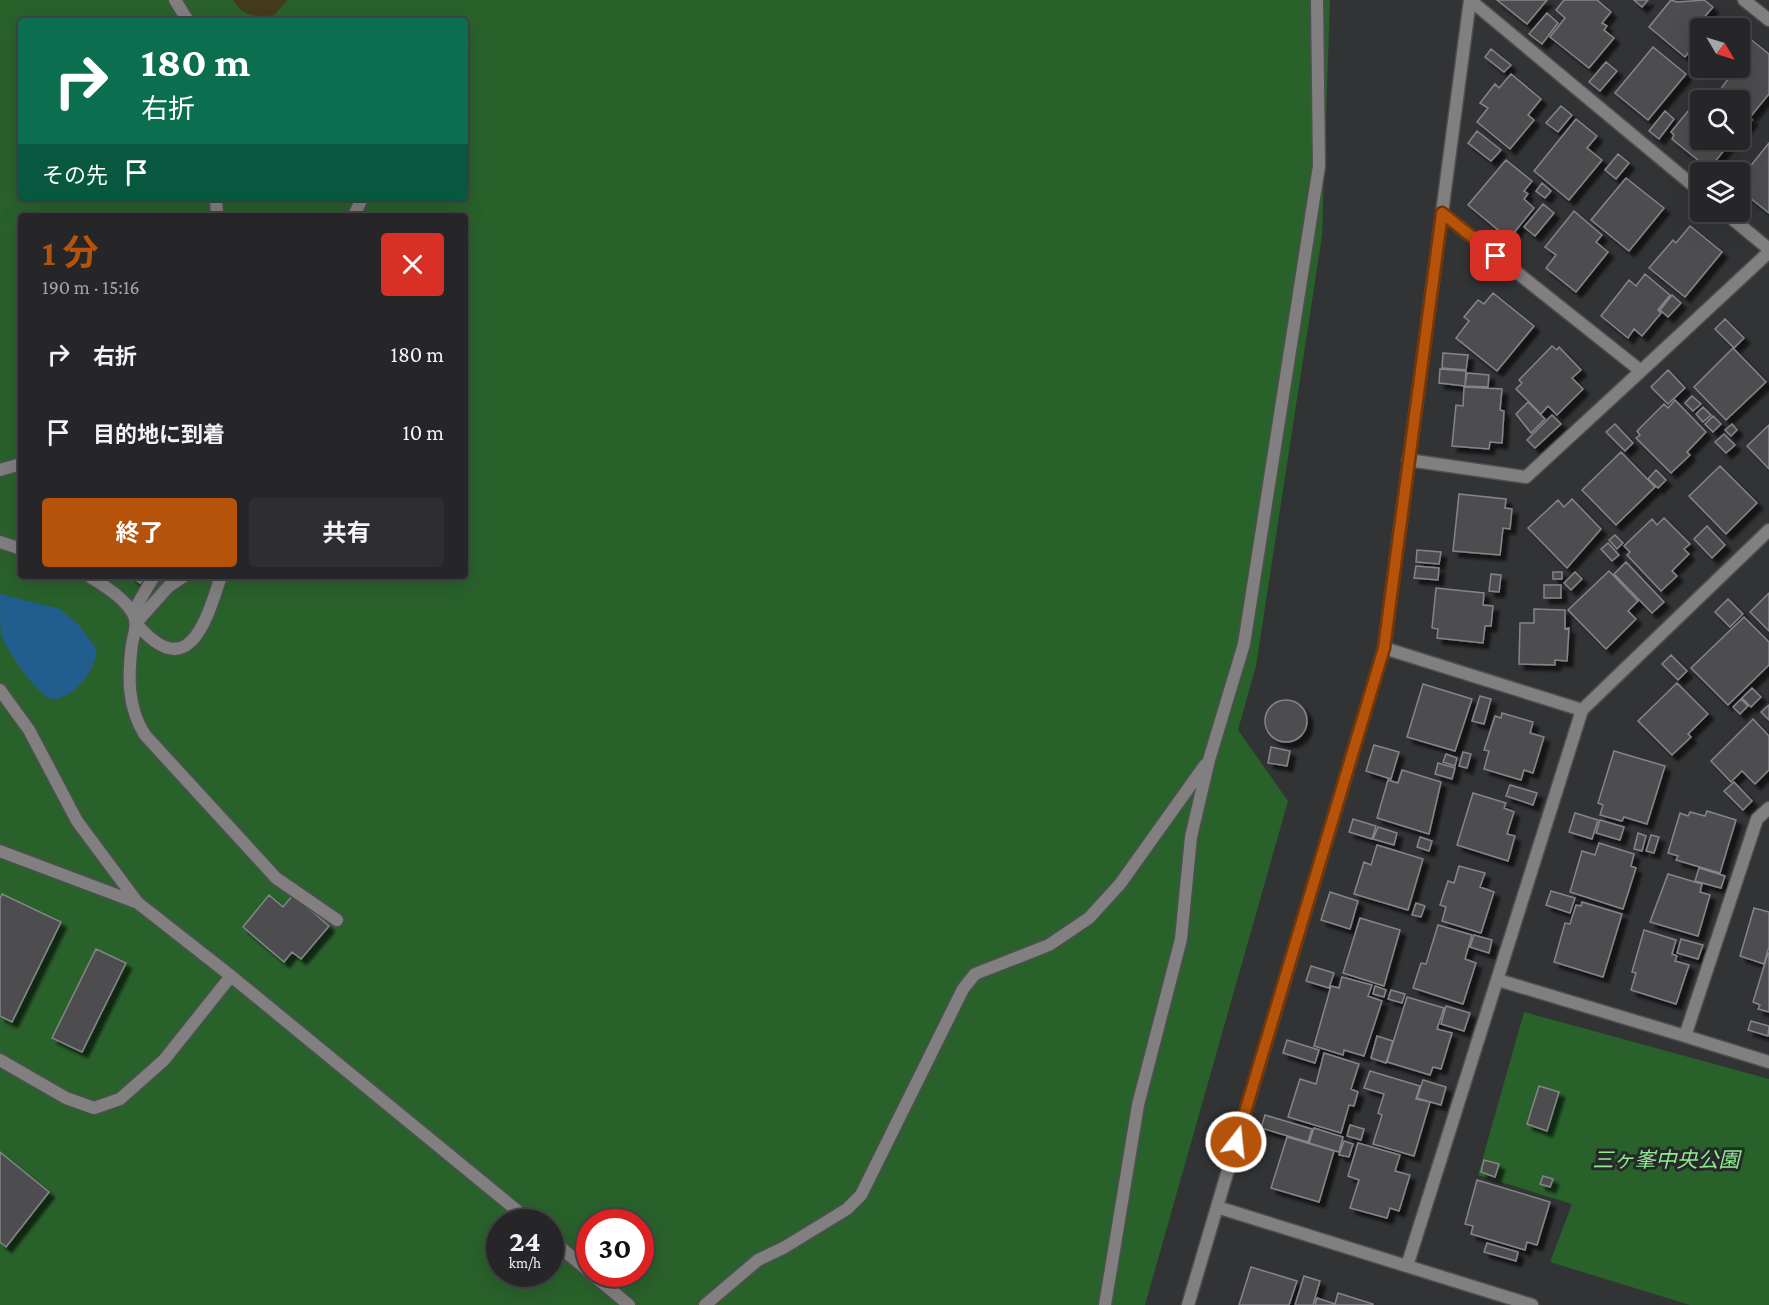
<!DOCTYPE html>
<html lang="ja">
<meta charset="utf-8">
<style>
:root{--surface:#262628;--page:#2e2e30;--text:#f1f3f6;--muted:#a4a5a8;--line:#424345;--accent:#b45309}
body{margin:0;font-family:"Crimson Pro","Noto Sans JP",serif;background:var(--page);color:var(--text);height:100vh;display:flex;flex-direction:column;font-size:22px;white-space:nowrap}
*{box-sizing:border-box;margin:0}
p{font-size:20px;color:var(--muted)}
.icon{flex:none;width:33px;height:33px;fill:none;stroke:currentColor;stroke-width:2;stroke-linecap:round;stroke-linejoin:round}
.map{position:relative;flex:1;overflow:hidden}
.panel{position:absolute;left:18px;top:213px;width:450px;height:366px;display:flex;flex-direction:column;background:var(--surface);border-radius:6px;box-shadow:0 6px 24px #0002,0 0 0 2px var(--line)}
.panel>*{flex:none}
.hud{position:absolute;left:18px;top:18px;width:450px;height:183px;border-radius:6px;box-shadow:0 6px 24px #0002,0 0 0 2px var(--line);background:#0b6e4f;color:#fff;overflow:hidden}
.needle{width:39px;rotate:128deg}
.tools{position:absolute;left:1690px;top:18px;display:grid;gap:12px}
.tools a{display:grid;place-items:center;width:60px;height:60px;border-radius:6px;background:var(--surface);box-shadow:0 6px 24px #0002,0 0 0 2px var(--line);font-size:30px}
.speed{position:absolute;left:486px;top:1209px;display:flex;gap:12px;font-size:30px;font-weight:700;text-align:center}
.speed>*{display:grid;place-content:center;width:78px;height:78px;border-radius:50%;background:var(--surface);box-shadow:0 6px 24px #0002,0 0 0 2px var(--line);line-height:1}
.speed small{font-size:15px;font-weight:400}
.speed .limit{border:9px solid #d22;background:#fff;color:#111}
.pin{position:absolute;display:grid;place-items:center;width:51px;height:51px;color:#fff;margin:-26px;border-radius:12px;box-shadow:0 3px 9px #0006}
.me{position:absolute;width:66px;margin:-33px;rotate:16deg;stroke-linejoin:round;filter:drop-shadow(0 0 4px #0008)}
.turn{display:flex;align-items:center;gap:21px;height:126px;padding:0 24px;font-size:27px}
.turn .icon{width:78px;height:78px;stroke-width:2.5}
.turn b{display:block;font-size:42px;line-height:51px}
.then{display:flex;align-items:center;height:57px;padding:0 24px;background:#0003;gap:12px;font-size:22px}
.round{display:grid;place-items:center;flex:none;width:63px;height:63px;border-radius:6px;background:var(--page)}
.overview{display:flex;align-items:center;justify-content:space-between;height:102px;padding:0 24px}
h1{font-size:36px;font-weight:700;line-height:45px;color:var(--accent)}
.button{display:flex;gap:12px;margin-top:auto;padding:12px 24px}
.button a{flex:1;height:69px;border-radius:6px;background:var(--accent);color:#fff;font-size:24px;font-weight:700;line-height:69px;text-align:center}
.button a+a{background:var(--page);color:var(--text)}
ul{padding:0;list-style:none}
li{display:flex;align-items:center;gap:18px;height:78px;padding:0 24px}
li div{flex:1}
li b{display:block;font-size:22px}
li em{font-style:normal}
.map>svg:first-child{display:block}
.green{fill:#29612b;fill-rule:evenodd}
.sand{fill:#433b1a}
.water{fill:#215d8d}
.building{fill:#4d4e50;stroke:#848588;stroke-width:1.5;filter:url(#shadow)}
.lines{fill:none;stroke-linecap:round;stroke-linejoin:round}
.service-casing{stroke:#4e4f51;stroke-width:15}
.minor-casing{stroke:#4e4f51;stroke-width:15}
.service{stroke:#817f7f;stroke-width:12}
.minor{stroke:#817f7f;stroke-width:12}
.route-casing{stroke:#753606;stroke-width:15}
.route{stroke:#b45309;stroke-width:10}
.labels{text-anchor:middle;dominant-baseline:central;stroke-width:6;stroke-linejoin:round;paint-order:stroke}
.park-label{font-size:21px;font-style:italic;fill:#8eec8f;stroke:#28292b}
</style>
<div class="map">
<svg width="1769" height="1305" viewBox="0 0 1769 1305">
<defs>
<filter id="shadow"><feDropShadow dx="5.5" dy="5.5" stdDeviation="1.5" flood-color="#0009"/></filter>
</defs>
<rect width="100%" height="100%" fill="#323335"/>
<!-- green -->
<path class="green" d="M 0,0 L 1330,0 L 1322,236 L 1256,666 L 1238,730 L 1288,801 L 1145,1305 L 0,1305 ZM 21,21 L 465,21 L 465,198 L 21,198 ZM 21,216 L 465,216 L 465,576 L 21,576 ZM 500,1222 L 550,1222 L 550,1274 L 500,1274 ZM 590,1222 L 640,1222 L 640,1274 L 590,1274 Z
M 1524,1012 L 1769,1079 L 1769,1305 L 1690,1305 L 1550,1262 L 1572,1204 L 1478,1175 Z"/>
<!-- sand -->
<path class="sand" d="M 233,0 L 288,0 L 274,15 C 256,17 243,17 233,0 Z"/>
<!-- water -->
<path class="water" d="M 0,594 L 60,609 L 78,624 L 96,648 C 100,666 72,701 52,699 C 38,697 6,649 1,635 C 0,625 0,606 0,594 Z"/>
<!-- building -->
<path class="building" d="M 1497,0 L 1547,0 L 1527,24 Z
M 1564,0 L 1597,0 L 1611,12 L 1602,23 L 1607,26 L 1604,30 L 1614,38 L 1589,68 L 1550,37 L 1565,18 L 1556,10 Z
M 1634,0 L 1648,0 L 1642,7 Z
M 1671,0 L 1677,2 L 1704,0 L 1713,7 L 1700,22 L 1708,28 L 1701,28 L 1701,37 L 1685,57 L 1649,27 Z
M 1547,13 L 1558,23 L 1542,44 L 1529,34 Z
M 1749,38 L 1769,54 L 1769,94 L 1751,116 L 1740,107 L 1740,100 L 1732,100 L 1720,90 L 1728,79 L 1721,73 L 1725,68 L 1740,68 L 1740,49 Z
M 1653,47 L 1686,74 L 1648,120 L 1615,93 Z
M 1491,49 L 1511,65 L 1504,72 L 1485,57 Z
M 1606,62 L 1617,71 L 1600,91 L 1589,82 Z
M 1511,74 L 1541,99 L 1528,115 L 1534,120 L 1510,149 L 1477,122 L 1488,108 L 1480,103 L 1495,84 L 1499,88 Z
M 1706,89 L 1720,100 L 1701,100 L 1701,140 L 1736,140 L 1732,145 L 1730,143 L 1709,169 L 1672,139 L 1674,135 L 1671,132 Z
M 1561,106 L 1572,115 L 1558,132 L 1546,123 Z
M 1665,111 L 1674,119 L 1659,139 L 1649,131 Z
M 1740,111 L 1752,120 L 1740,135 Z
M 1576,119 L 1597,136 L 1587,148 L 1602,160 L 1569,200 L 1534,171 Z
M 1477,131 L 1501,150 L 1491,161 L 1468,143 Z
M 1769,143 L 1769,213 L 1740,190 L 1740,179 Z
M 1618,154 L 1629,163 L 1616,179 L 1605,170 Z
M 1506,160 L 1532,181 L 1524,191 L 1528,194 L 1524,199 L 1534,208 L 1509,239 L 1468,205 Z
M 1626,178 L 1664,208 L 1629,251 L 1591,220 Z
M 1542,183 L 1551,191 L 1545,198 L 1536,191 Z
M 1543,204 L 1554,213 L 1535,236 L 1524,227 Z
M 1574,211 L 1602,235 L 1596,242 L 1608,252 L 1576,292 L 1546,268 L 1556,255 L 1545,247 Z
M 1690,226 L 1722,252 L 1685,297 L 1649,268 L 1673,240 L 1676,243 Z
M 1645,274 L 1670,295 L 1658,310 L 1661,313 L 1642,336 L 1634,329 L 1628,338 L 1601,316 L 1629,280 L 1636,286 Z
M 1493,293 L 1534,326 L 1497,371 L 1456,338 L 1469,321 L 1464,317 L 1478,300 L 1484,304 Z
M 1672,295 L 1681,303 L 1668,317 L 1660,310 Z
M 1725,319 L 1744,338 L 1734,348 L 1715,329 Z
M 1552,346 L 1557,350 L 1559,347 L 1581,370 L 1572,378 L 1583,389 L 1557,415 L 1548,406 L 1541,414 L 1516,389 L 1522,383 L 1519,380 Z
M 1733,348 L 1766,382 L 1726,420 L 1694,387 Z
M 1443,353 L 1468,355 L 1466,370 L 1442,368 Z
M 1440,369 L 1466,371 L 1465,386 L 1439,383 Z
M 1668,370 L 1685,388 L 1668,404 L 1651,387 Z
M 1467,373 L 1489,375 L 1488,387 L 1465,386 Z
M 1464,387 L 1502,389 L 1500,410 L 1504,411 L 1502,443 L 1490,442 L 1489,449 L 1452,446 L 1456,405 L 1463,406 Z
M 1692,396 L 1701,404 L 1693,411 L 1685,403 Z
M 1675,400 L 1706,432 L 1687,452 L 1690,455 L 1671,473 L 1636,438 L 1640,435 L 1637,431 L 1664,404 L 1668,408 Z
M 1528,402 L 1545,419 L 1531,433 L 1516,414 Z
M 1703,407 L 1711,415 L 1703,422 L 1696,414 Z
M 1552,415 L 1561,424 L 1535,448 L 1527,440 Z
M 1713,416 L 1721,424 L 1713,432 L 1705,424 Z
M 1615,424 L 1633,443 L 1625,451 L 1606,432 Z
M 1732,424 L 1737,430 L 1731,436 L 1725,430 Z
M 1769,425 L 1769,469 L 1747,446 Z
M 1724,434 L 1735,445 L 1726,453 L 1715,442 Z
M 1621,452 L 1655,487 L 1616,525 L 1582,490 Z
M 1720,466 L 1757,503 L 1726,534 L 1689,496 Z
M 1656,470 L 1666,480 L 1658,488 L 1648,479 Z
M 1459,494 L 1506,499 L 1505,508 L 1512,509 L 1510,529 L 1503,528 L 1500,555 L 1453,551 Z
M 1572,499 L 1601,529 L 1567,568 L 1528,528 L 1558,500 L 1564,507 Z
M 1664,518 L 1690,544 L 1684,549 L 1689,554 L 1672,571 L 1677,576 L 1661,591 L 1627,555 L 1630,552 L 1624,546 L 1652,519 L 1657,525 Z
M 1707,526 L 1725,545 L 1712,558 L 1694,539 Z
M 1615,535 L 1623,543 L 1617,549 L 1609,540 Z
M 1608,543 L 1619,555 L 1612,561 L 1601,549 Z
M 1417,550 L 1441,552 L 1439,564 L 1416,562 Z
M 1626,562 L 1664,602 L 1652,613 L 1614,574 Z
M 1416,566 L 1439,568 L 1438,580 L 1414,578 Z
M 1609,571 L 1638,601 L 1628,611 L 1636,619 L 1606,649 L 1568,610 Z
M 1553,572 L 1562,572 L 1562,579 L 1553,579 Z
M 1575,572 L 1582,579 L 1571,590 L 1564,583 Z
M 1491,574 L 1501,575 L 1499,592 L 1489,591 Z
M 130,576 L 145,576 L 140,583 Z
M 1544,585 L 1561,585 L 1561,598 L 1544,598 Z
M 1436,588 L 1484,593 L 1483,605 L 1493,606 L 1491,626 L 1485,626 L 1483,643 L 1437,638 L 1438,629 L 1432,628 Z
M 1769,593 L 1769,631 L 1750,612 Z
M 1728,599 L 1743,614 L 1730,627 L 1715,612 Z
M 1534,609 L 1565,610 L 1565,629 L 1569,628 L 1567,661 L 1555,660 L 1555,665 L 1519,664 L 1520,623 L 1534,623 Z
M 1744,617 L 1769,642 L 1769,665 L 1728,705 L 1691,668 Z
M 1671,655 L 1687,671 L 1678,680 L 1662,664 Z
M 1677,683 L 1708,714 L 1688,734 L 1691,737 L 1672,755 L 1638,721 Z
M 1423,684 L 1472,699 L 1455,751 L 1407,737 Z
M 1752,688 L 1761,697 L 1751,707 L 1742,698 Z
M 1480,696 L 1491,699 L 1484,724 L 1472,721 Z
M 1741,699 L 1748,706 L 1740,714 L 1733,707 Z
M1265 721a21 21 0 1 1 42 0a21 21 0 1 1-42 0Z
M 1769,705 L 1769,720 L 1761,712 Z
M 1502,713 L 1533,722 L 1530,733 L 1544,737 L 1533,773 L 1524,770 L 1521,780 L 1484,769 L 1489,751 L 1484,750 L 1495,716 L 1501,718 Z
M 1753,719 L 1769,736 L 1769,770 L 1755,784 L 1742,771 L 1731,782 L 1711,761 Z
M 1374,745 L 1399,752 L 1391,779 L 1366,771 Z
M 1271,747 L 1290,751 L 1287,766 L 1268,763 Z
M 1614,751 L 1665,766 L 1647,824 L 1624,817 L 1622,821 L 1600,815 L 1603,805 L 1598,803 Z
M 1463,752 L 1471,754 L 1467,768 L 1459,766 Z
M 1446,754 L 1457,758 L 1455,766 L 1443,762 Z
M 1438,763 L 1455,768 L 1452,779 L 1435,774 Z
M 1402,770 L 1441,782 L 1429,834 L 1377,818 L 1388,780 L 1398,783 Z
M 1734,782 L 1752,801 L 1743,810 L 1724,791 Z
M 1510,785 L 1537,793 L 1533,805 L 1506,796 Z
M 1473,793 L 1506,803 L 1504,808 L 1514,812 L 1507,834 L 1515,836 L 1508,861 L 1457,845 Z
M 1707,811 L 1736,820 L 1720,873 L 1676,860 L 1678,856 L 1668,853 L 1680,813 L 1688,816 L 1690,812 L 1705,816 Z
M 1575,813 L 1598,820 L 1592,839 L 1569,832 Z
M 1353,819 L 1376,826 L 1372,839 L 1349,832 Z
M 1600,820 L 1624,827 L 1620,840 L 1596,833 Z
M 1378,827 L 1397,833 L 1394,845 L 1373,839 Z
M 1638,833 L 1646,836 L 1642,851 L 1634,849 Z
M 1651,835 L 1659,837 L 1654,853 L 1646,851 Z
M 1420,837 L 1432,841 L 1429,851 L 1417,847 Z
M 1599,843 L 1634,854 L 1631,866 L 1636,868 L 1623,909 L 1570,892 L 1582,851 L 1595,855 Z
M 1377,845 L 1423,859 L 1408,910 L 1354,894 L 1364,862 L 1371,865 Z
M 1459,866 L 1485,873 L 1480,887 L 1494,892 L 1481,933 L 1442,921 L 1446,907 L 1440,905 L 1448,881 L 1454,883 Z
M 1699,868 L 1725,876 L 1721,888 L 1695,881 Z
M 1668,874 L 1702,884 L 1700,892 L 1710,895 L 1698,936 L 1650,922 Z
M 1551,891 L 1575,898 L 1570,913 L 1546,905 Z
M 1330,892 L 1358,901 L 1350,929 L 1321,920 Z
M 2,894 L 61,922 L 12,1022 L 0,1016 L 0,899 Z
M 269,895 L 283,907 L 293,895 L 329,926 L 301,959 L 292,952 L 284,962 L 243,927 Z
M 1582,902 L 1622,914 L 1603,977 L 1554,962 L 1565,923 L 1570,924 L 1576,905 L 1581,906 Z
M 1416,903 L 1425,906 L 1421,917 L 1412,915 Z
M 1754,908 L 1769,912 L 1769,947 L 1764,964 L 1740,956 Z
M 1360,918 L 1400,930 L 1384,986 L 1343,973 Z
M 1438,925 L 1472,935 L 1465,959 L 1476,963 L 1463,1004 L 1413,988 L 1421,963 L 1426,964 Z
M 1644,930 L 1676,940 L 1672,954 L 1677,956 L 1675,961 L 1689,965 L 1676,1004 L 1631,990 L 1636,973 L 1632,972 Z
M 1474,935 L 1492,940 L 1489,953 L 1470,947 Z
M 1681,939 L 1703,945 L 1698,959 L 1677,953 Z
M 96,949 L 126,963 L 82,1052 L 52,1038 Z
M 1768,953 L 1769,953 L 1769,1012 L 1758,1009 L 1760,1005 L 1753,1002 Z
M 1311,966 L 1334,973 L 1329,988 L 1306,981 Z
M 1342,977 L 1372,985 L 1368,996 L 1382,1001 L 1364,1056 L 1344,1050 L 1343,1055 L 1314,1046 L 1331,986 L 1339,988 Z
M 1375,986 L 1386,990 L 1384,997 L 1373,994 Z
M 1391,990 L 1405,994 L 1402,1003 L 1388,999 Z
M 1407,997 L 1444,1008 L 1437,1029 L 1452,1033 L 1441,1069 L 1433,1067 L 1430,1075 L 1387,1062 Z
M 1446,1006 L 1470,1013 L 1464,1031 L 1441,1024 Z
M 1751,1021 L 1769,1026 L 1768,1036 L 1748,1030 Z
M 1377,1036 L 1393,1041 L 1386,1063 L 1371,1058 Z
M 1287,1040 L 1319,1050 L 1315,1063 L 1283,1053 Z
M 1324,1053 L 1359,1064 L 1351,1089 L 1358,1092 L 1354,1106 L 1349,1105 L 1341,1133 L 1288,1117 L 1300,1079 L 1316,1084 Z
M 1370,1071 L 1420,1086 L 1416,1099 L 1430,1102 L 1414,1156 L 1373,1144 L 1382,1115 L 1378,1113 L 1384,1094 L 1364,1088 Z
M 1423,1080 L 1446,1087 L 1441,1105 L 1417,1098 Z
M 1539,1086 L 1559,1092 L 1547,1131 L 1527,1124 Z
M 1265,1115 L 1312,1129 L 1308,1142 L 1261,1128 Z
M 1350,1125 L 1364,1129 L 1361,1140 L 1347,1136 Z
M 1314,1128 L 1343,1137 L 1339,1152 L 1309,1143 Z
M 1287,1137 L 1334,1151 L 1319,1202 L 1271,1188 Z
M 1344,1141 L 1353,1144 L 1349,1157 L 1339,1155 Z
M 1358,1143 L 1400,1155 L 1395,1171 L 1410,1175 L 1399,1211 L 1390,1208 L 1387,1218 L 1350,1208 L 1359,1180 L 1348,1176 Z
M 0,1152 L 49,1192 L 6,1247 L 0,1242 Z
M 1484,1160 L 1499,1164 L 1495,1177 L 1481,1172 Z
M 1543,1176 L 1553,1179 L 1550,1187 L 1540,1184 Z
M 1477,1180 L 1550,1202 L 1537,1245 L 1527,1242 L 1525,1250 L 1471,1234 L 1473,1226 L 1465,1224 Z
M 1487,1243 L 1518,1252 L 1516,1261 L 1484,1252 Z
M 1251,1267 L 1297,1281 L 1289,1305 L 1239,1305 Z
M 1304,1276 L 1320,1281 L 1313,1305 L 1295,1305 Z
M 1338,1293 L 1373,1304 L 1373,1305 L 1315,1305 L 1317,1298 L 1335,1304 Z"/>
<g class="lines">
<!-- service casing -->
<g class="service-casing">
<path id="service" d="M 175,0 L 188,21
M 216,198 L 217,216
M 354,216 L 362,198
M 0,470 L 21,464
M 0,542 L 21,549
M 89,576 C 104,586 122,596 132,612 C 139,622 134,633 132,644 C 128,676 127,707 145,735 L 276,878 L 337,920
M 184,576 L 168,587 L 136,623 C 188,685 206,622 221,576
M 133,612 L 154,576
M 0,690 L 29,730 L 77,821 L 138,903 L 0,851
M 138,903 L 231,976 L 531,1222
M 0,1060 L 66,1098 L 94,1108 L 120,1099 L 164,1060 L 231,976
M 550,1239 L 590,1272
M 592,1274 L 629,1305
M 705,1305 L 758,1260 L 785,1247 L 847,1209 L 861,1195 L 963,989 L 975,974 L 1049,945 L 1089,918 L 1120,884 L 1205,765
M 1105,1305 L 1138,1105 L 1181,939 L 1191,837 L 1209,760 L 1244,644 L 1319,166 L 1317,0"/>
</g>
<!-- minor casing -->
<g class="minor-casing">
<path id="minor" d="M 1470,0 L 1701,192
M 1744,0 L 1769,20
M 1724,212 L 1769,249
M 1442,213 L 1470,0
M 1641,371 L 1769,252
M 1408,460 L 1526,477 L 1641,371 L 1442,213 L 1384,648 L 1217,1207 L 1532,1305
M 1384,648 L 1582,710
M 1498,980 L 1685,1036 L 1757,819 L 1769,808
M 1685,1036 L 1769,1062
M 1407,1266 L 1582,710 L 1769,530
M 1188,1305 L 1217,1207"/>
</g>
<!-- service -->
<use href="#service" class="service"/>
<!-- minor -->
<use href="#minor" class="minor"/>
</g>
<g class="lines">
<!-- route casing -->
<g class="route-casing">
<path id="route" d="M 1236,1142 L 1384,648 L 1442,213 L 1496,256"/>
</g>
<!-- route -->
<use href="#route" class="route"/>
</g>
<g class="labels">
<!-- park labels -->
<g class="park-label">
<text x="1666" y="1160">三ヶ峯中央公園</text>
</g>
</g>
</svg>
<div class="tools">
<a><svg class="needle" viewBox="-14 -14 28 28"><path d="M0-13l5 13h-10z" fill="#e53935"/><path d="M0 13l5-13h-10z" fill="#a4a5a8"/></svg></a>
<a><svg class="icon" aria-label="search" viewBox="0 0 24 24"><circle cx="10" cy="10" r="6"/><path d="M15 15l6 6"/></svg></a>
<a><svg class="icon" aria-label="layers" viewBox="0 0 24 24"><path d="M12 4l9 5-9 5-9-5zM3 14l9 5 9-5"/></svg></a>
</div>
<div class="speed"><div>24<small>km/h</small></div><div class="limit">30</div></div>
<div class="pin" style="left:1496px;top:256px;background:#d93025"><svg class="icon" aria-label="arrive" viewBox="0 0 24 24"><path d="M6 21V4h12l-3 4 3 4H6"/></svg></div>
<svg class="me" style="left:1236px;top:1142px" viewBox="-20 -20 40 40"><circle r="17" fill="#b45309" stroke="#fff" stroke-width="3"/><path d="M0-11L8 9 0 5-8 9z" fill="#fff"/></svg>
<div class="hud">
<div class="turn"><svg class="icon" aria-label="right" viewBox="0 0 24 24"><path d="M7 20v-9h11M14 6l5 5-5 5"/></svg><div><b>180 m</b>右折</div></div>
<div class="then">その先<svg class="icon" aria-label="arrive" viewBox="0 0 24 24"><path d="M6 21V4h12l-3 4 3 4H6"/></svg></div>
</div>
<section class="panel">
<div class="overview"><div><h1>1 分</h1><p>190 m · 15:16</p></div><a class="round" style="background:#d93025;color:#fff"><svg class="icon" aria-label="close" viewBox="0 0 24 24"><path d="M6 6l12 12M18 6L6 18"/></svg></a></div>
<ul>
<li><svg class="icon" aria-label="right" viewBox="0 0 24 24"><path d="M7 20v-9h11M14 6l5 5-5 5"/></svg><div><b>右折</b></div><em>180 m</em></li>
<li><svg class="icon" aria-label="arrive" viewBox="0 0 24 24"><path d="M6 21V4h12l-3 4 3 4H6"/></svg><div><b>目的地に到着</b></div><em>10 m</em></li>
</ul>
<div class="button"><a>終了</a><a>共有</a></div>
</section>
</div>
